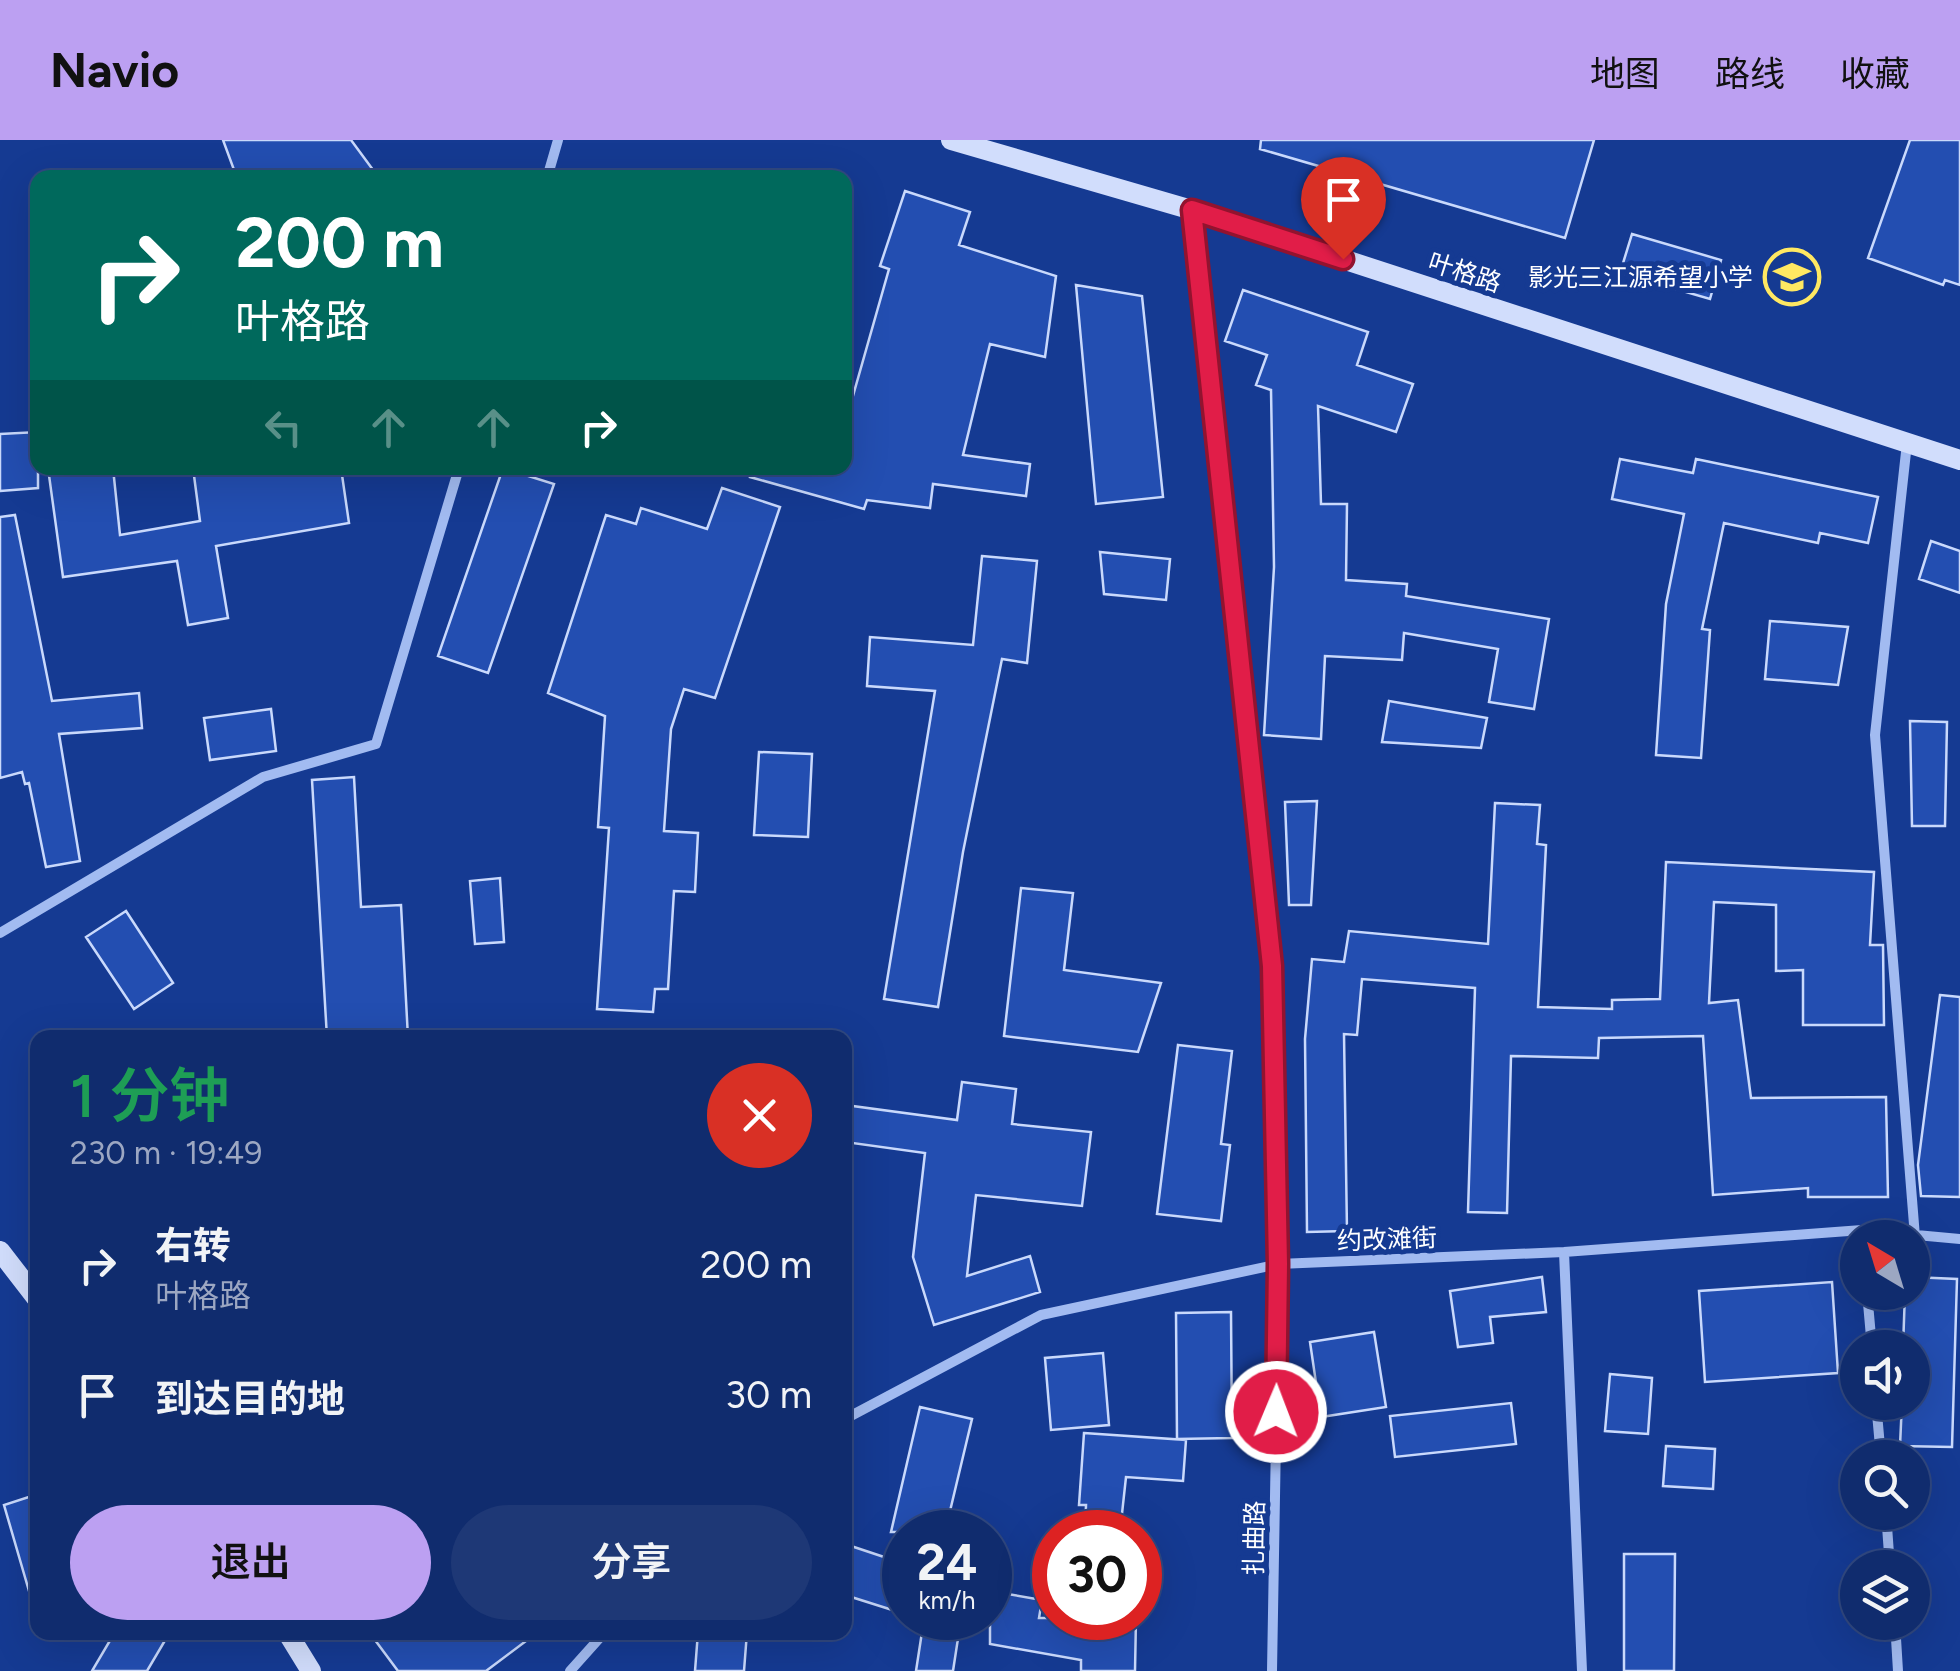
<!DOCTYPE html>
<html lang="zh">
<meta charset="utf-8">
<style>
:root{--surface:#102c6e;--page:#1e3876;--text:#f1f3f6;--muted:#9ca7c2;--line:#304881;--accent:#bca0f2}
body{margin:0;font-family:Figtree,"Noto Sans SC",sans-serif;background:var(--page);color:var(--text);height:100vh;display:flex;flex-direction:column;font-size:38px;white-space:nowrap}
*{box-sizing:border-box;margin:0}
p{font-size:32px;color:var(--muted)}
.icon{flex:none;width:55px;height:55px;fill:none;stroke:currentColor;stroke-width:2;stroke-linecap:round;stroke-linejoin:round}
.map{position:relative;flex:1;overflow:hidden}
.drawer{position:absolute;left:30px;top:890px;width:822px;height:610px;display:flex;flex-direction:column;background:var(--surface);border-radius:20px;box-shadow:0 10px 40px #0002,0 0 0 2px var(--line)}
.drawer>*{flex:none}
.hud{position:absolute;left:30px;top:30px;width:822px;height:305px;border-radius:20px;box-shadow:0 10px 40px #0002,0 0 0 2px var(--line);background:#00695c;color:#fff;overflow:hidden}
.needle{width:65px;rotate:322deg}
.tools{position:absolute;left:1840px;top:1080px;display:grid;gap:20px}
.tools a{display:grid;place-items:center;width:90px;height:90px;border-radius:50%;background:var(--surface);box-shadow:0 10px 40px #0002,0 0 0 2px var(--line);font-size:50px}
.speed{position:absolute;left:882px;top:1370px;display:flex;gap:20px;font-size:50px;font-weight:700;text-align:center}
.speed>*{display:grid;place-content:center;width:130px;height:130px;border-radius:50%;background:var(--surface);box-shadow:0 10px 40px #0002,0 0 0 2px var(--line);line-height:1}
.speed small{font-size:25px;font-weight:400}
.speed .limit{border:15px solid #d22;background:#fff;color:#111}
.pin{position:absolute;display:grid;place-items:center;width:85px;height:85px;color:#fff;margin:-102px -42px;border-radius:50% 50% 50% 0;rotate:-45deg;box-shadow:0 0 10px #0007}
.pin .icon{rotate:45deg}
.me{position:absolute;width:110px;margin:-55px;rotate:1deg;stroke-linejoin:round;filter:drop-shadow(0 0 8px #0008)}
.turn{display:flex;align-items:center;gap:35px;height:210px;padding:0 40px;font-size:45px}
.turn .icon{width:130px;height:130px;stroke-width:2.5}
.turn b{display:block;font-size:70px;line-height:85px}
.lanes{display:flex;align-items:center;height:95px;padding:0 40px;background:#0003;justify-content:center;gap:50px;direction:ltr}
.lanes .off{opacity:.35}
.round{display:grid;place-items:center;flex:none;width:105px;height:105px;border-radius:52px;background:var(--page)}
.headline{display:flex;align-items:center;justify-content:space-between;height:170px;padding:0 40px}
h1{font-size:60px;font-weight:600;line-height:75px;color:#1e9e55}
.cta{display:flex;gap:20px;margin-top:auto;padding:20px 40px}
.cta a{flex:1;height:115px;border-radius:60px;background:var(--accent);color:#111;font-size:40px;font-weight:600;line-height:115px;text-align:center}
.cta a+a{background:var(--page);color:var(--text)}
ul{padding:0;list-style:none}
li{display:flex;align-items:center;gap:30px;height:130px;padding:0 40px}
li div{flex:1}
li b{display:block;font-size:38px}
li em{font-style:normal}
header{display:flex;align-items:center;gap:60px;box-sizing:border-box;height:140px;padding:0 50px;background:var(--accent);color:#111}
header strong{font-size:48px}
nav{display:flex;gap:55px;margin-inline-start:auto;font-size:35px}
.map>svg:first-child{display:block}
.building{fill:#234eb1;stroke:#c9d9fc;stroke-width:2.5}
.lines{fill:none;stroke-linecap:round;stroke-linejoin:round}
.street{stroke:#a2bbf1;stroke-width:10}
.secondary{stroke:#d1ddfc;stroke-width:20}
.route-casing{stroke:#92132f;stroke-width:25}
.route{stroke:#e11d48;stroke-width:18}
.labels{text-anchor:middle;dominant-baseline:central;stroke-width:10;stroke-linejoin:round;paint-order:stroke}
.street-label{font-size:25px;fill:#fff;stroke:#153a92}
.poi-label{font-size:25px;fill:#fff;stroke:#153a92;text-anchor:end}
</style>
<header>
<strong>Navio</strong>
<nav><a>地图</a><a>路线</a><a>收藏</a></nav>
</header>
<div class="map">
<svg width="1960" height="1531" viewBox="0 0 1960 1531">
<rect width="100%" height="100%" fill="#153a92"/>
<!-- building -->
<path class="building" d="M 223,0 L 351,0 L 379,38 L 237,38 Z
M 1261,0 L 1594,0 L 1565,98 L 1260,9 Z
M 1910,0 L 1960,0 L 1960,145 L 1945,140 L 1943,145 L 1868,118 Z
M 905,51 L 970,72 L 959,105 L 1056,136 L 1045,217 L 990,204 L 963,315 L 1030,324 L 1026,356 L 933,344 L 930,368 L 867,360 L 864,369 L 750,337 L 752,328 L 845,328 L 845,284 L 889,129 L 880,126 Z
M 1632,94 L 1721,120 L 1710,159 L 1620,133 Z
M 1076,145 L 1142,156 L 1163,357 L 1096,364 Z
M 1243,150 L 1368,192 L 1357,225 L 1413,244 L 1396,292 L 1318,266 L 1321,364 L 1347,364 L 1346,440 L 1407,444 L 1406,456 L 1549,479 L 1534,569 L 1489,562 L 1498,509 L 1404,493 L 1402,520 L 1325,516 L 1321,599 L 1264,595 L 1274,427 L 1271,250 L 1256,245 L 1267,215 L 1225,201 Z
M 38,292 L 38,348 L 0,351 L 0,294 Z
M 1620,319 L 1693,333 L 1696,319 L 1878,357 L 1868,403 L 1820,393 L 1818,403 L 1724,383 L 1702,489 L 1710,490 L 1701,618 L 1656,615 L 1666,464 L 1684,374 L 1612,359 Z
M 48,328 L 113,328 L 120,395 L 200,381 L 193,328 L 341,328 L 349,383 L 216,406 L 228,478 L 188,485 L 177,421 L 63,437 Z
M 503,328 L 554,344 L 488,533 L 438,516 Z
M 722,348 L 780,367 L 715,558 L 684,549 L 671,589 L 664,691 L 698,693 L 695,752 L 674,751 L 668,849 L 655,849 L 653,872 L 597,869 L 609,688 L 598,687 L 605,576 L 548,553 L 606,375 L 636,384 L 641,368 L 707,389 Z
M 15,375 L 52,561 L 139,553 L 142,588 L 59,594 L 80,721 L 46,727 L 29,643 L 25,644 L 22,632 L 0,638 L 0,377 Z
M 1931,401 L 1960,411 L 1960,453 L 1919,439 Z
M 1100,412 L 1170,419 L 1166,460 L 1104,454 Z
M 982,416 L 1037,421 L 1027,523 L 1002,519 L 963,712 L 938,867 L 884,859 L 935,551 L 867,546 L 870,497 L 973,505 Z
M 1770,481 L 1848,487 L 1838,545 L 1765,539 Z
M 1389,561 L 1487,578 L 1481,608 L 1382,602 Z
M 271,569 L 276,611 L 210,620 L 204,578 Z
M 1910,581 L 1947,582 L 1945,686 L 1912,686 Z
M 759,612 L 812,614 L 808,697 L 754,695 Z
M 354,637 L 361,767 L 401,765 L 408,898 L 327,898 L 312,640 Z
M 1317,661 L 1311,765 L 1289,765 L 1285,662 Z
M 1495,663 L 1540,665 L 1537,704 L 1546,705 L 1538,867 L 1612,869 L 1612,860 L 1660,859 L 1666,722 L 1874,732 L 1870,805 L 1883,805 L 1884,885 L 1803,885 L 1803,830 L 1776,831 L 1776,765 L 1714,762 L 1709,863 L 1738,860 L 1751,958 L 1886,957 L 1888,1057 L 1808,1057 L 1808,1048 L 1713,1055 L 1703,896 L 1599,898 L 1598,918 L 1511,916 L 1507,1073 L 1468,1072 L 1475,848 L 1362,839 L 1357,895 L 1344,894 L 1347,1091 L 1307,1092 L 1305,899 L 1312,819 L 1344,822 L 1349,791 L 1488,804 Z
M 500,738 L 504,802 L 475,804 L 470,741 Z
M 1021,748 L 1073,753 L 1064,830 L 1161,843 L 1138,912 L 1004,896 Z
M 126,771 L 173,843 L 134,869 L 86,797 Z
M 1940,855 L 1960,857 L 1960,1057 L 1921,1056 L 1918,1025 Z
M 1178,905 L 1232,911 L 1221,1004 L 1230,1005 L 1221,1081 L 1157,1074 Z
M 962,942 L 1016,949 L 1012,984 L 1091,992 L 1082,1066 L 976,1055 L 967,1136 L 1030,1116 L 1040,1152 L 934,1185 L 913,1117 L 925,1013 L 845,1002 L 845,965 L 957,980 Z
M 1542,1137 L 1546,1172 L 1490,1177 L 1493,1203 L 1458,1207 L 1450,1151 Z
M 1912,1137 L 1957,1139 L 1952,1307 L 1900,1306 L 1902,1262 L 1912,1262 L 1912,1208 L 1903,1208 L 1905,1152 L 1912,1152 Z
M 1832,1142 L 1838,1233 L 1705,1242 L 1699,1151 Z
M 1231,1172 L 1232,1298 L 1177,1299 L 1176,1173 Z
M 1374,1192 L 1386,1267 L 1321,1277 L 1310,1202 Z
M 1103,1213 L 1109,1285 L 1051,1290 L 1045,1218 Z
M 1610,1234 L 1652,1238 L 1648,1294 L 1605,1291 Z
M 1511,1263 L 1516,1304 L 1395,1317 L 1390,1276 Z
M 920,1267 L 972,1279 L 945,1392 L 891,1392 Z
M 1084,1293 L 1186,1300 L 1183,1341 L 1126,1337 L 1120,1392 L 1085,1392 L 1086,1365 L 1079,1365 Z
M 1666,1306 L 1715,1309 L 1713,1349 L 1663,1346 Z
M 38,1354 L 38,1450 L 29,1451 L 4,1365 Z
M 845,1404 L 905,1424 L 905,1474 L 845,1455 Z
M 1624,1414 L 1675,1414 L 1674,1531 L 1624,1531 Z
M 990,1451 L 1042,1460 L 1039,1478 L 1136,1478 L 1135,1531 L 1081,1531 L 1081,1520 L 990,1504 Z
M 115,1492 L 170,1492 L 147,1531 L 92,1531 Z
M 369,1492 L 538,1492 L 486,1531 L 398,1531 Z
M 698,1492 L 747,1492 L 744,1531 L 695,1531 Z
M 922,1492 L 959,1492 L 953,1531 L 916,1531 Z"/>
<g class="lines">
<!-- street -->
<path class="street" d="M 547,38 L 558,0
M 1193,71 L 1272,826 L 1279,1124 L 1272,1531
M 1907,303 L 1875,595 L 1915,1097
M 0,793 L 263,637 L 376,604 L 459,328
M 1564,1112 L 1582,1531
M 1867,1152 L 1872,1208
M 1876,1262 L 1881,1318
M 845,1279 L 1041,1175 L 1279,1124 L 1564,1112 L 1862,1090 L 1960,1099
M 1886,1372 L 1890,1428
M 1895,1482 L 1898,1531
M 570,1531 L 605,1492"/>
<!-- secondary -->
<path class="secondary" d="M 951,0 L 1192,70 L 1960,320
M 0,1111 L 38,1160
M 287,1492 L 311,1531"/>
</g>
<g class="lines">
<!-- route casing -->
<g class="route-casing">
<path id="route" d="M 1276,1272 L 1278,1124 L 1272,826 L 1192,70 L 1343,119"/>
</g>
<!-- route -->
<use href="#route" class="route"/>
</g>
<!-- icons -->
<defs>
<g id="school-ring" transform="scale(2.875)"><circle r="9.5" fill="#153a92" stroke="#ffe862" stroke-width="1.5"/><path d="M0-5L7-2L0 1L-7-2ZM-4 1L0 2.5L4 1V4Q0 6-4 4Z" fill="#ffe862"/></g>
</defs>
<g fill-rule="evenodd">
<use href="#school-ring" x="1792" y="137"/>
</g>
<g class="labels">
<!-- street labels -->
<g class="street-label">
<text transform="translate(1465 132) rotate(18)">叶格路</text>
<text transform="translate(1387 1099) rotate(-2)">约改滩街</text>
<text transform="translate(1254 1398) rotate(-89)">扎曲路</text>
</g>
<!-- poi labels -->
<g class="poi-label">
<text x="1753" y="137">影光三江源希望小学</text>
</g>
</g>
</svg>
<div class="tools">
<a><svg class="needle" viewBox="-14 -14 28 28"><path d="M0-13l5 13h-10z" fill="#e53935"/><path d="M0 13l5-13h-10z" fill="#9ca7c2"/></svg></a>
<a><svg class="icon" aria-label="sound" viewBox="0 0 24 24"><path d="M4 9h4l5-4v14l-5-4H4zM17 9q2 3 0 6"/></svg></a>
<a><svg class="icon" aria-label="search" viewBox="0 0 24 24"><circle cx="10" cy="10" r="6"/><path d="M15 15l6 6"/></svg></a>
<a><svg class="icon" aria-label="layers" viewBox="0 0 24 24"><path d="M12 4l9 5-9 5-9-5zM3 14l9 5 9-5"/></svg></a>
</div>
<div class="speed"><div>24<small>km/h</small></div><div class="limit">30</div></div>
<div class="pin" style="left:1343px;top:119px;background:#d93025"><svg class="icon" aria-label="arrive" viewBox="0 0 24 24"><path d="M6 21V4h12l-3 4 3 4H6"/></svg></div>
<svg class="me" style="left:1276px;top:1272px" viewBox="-20 -20 40 40"><circle r="17" fill="#e11d48" stroke="#fff" stroke-width="3"/><path d="M0-11L8 9 0 5-8 9z" fill="#fff"/></svg>
<div class="hud">
<div class="turn"><svg class="icon" aria-label="right" viewBox="0 0 24 24"><path d="M7 20v-9h11M14 6l5 5-5 5"/></svg><div><b>200 m</b>叶格路</div></div>
<div class="lanes"><svg class="icon off" aria-label="left" viewBox="0 0 24 24"><path d="M17 20v-9H6M10 6l-5 5 5 5"/></svg><svg class="icon off" aria-label="ahead" viewBox="0 0 24 24"><path d="M12 20V5M6 11l6-6 6 6"/></svg><svg class="icon off" aria-label="ahead" viewBox="0 0 24 24"><path d="M12 20V5M6 11l6-6 6 6"/></svg><svg class="icon" aria-label="right" viewBox="0 0 24 24"><path d="M7 20v-9h11M14 6l5 5-5 5"/></svg></div>
</div>
<section class="drawer">
<div class="headline"><div><h1>1 分钟</h1><p>230 m · 19:49</p></div><a class="round" style="background:#d93025;color:#fff"><svg class="icon" aria-label="close" viewBox="0 0 24 24"><path d="M6 6l12 12M18 6L6 18"/></svg></a></div>
<ul>
<li><svg class="icon" aria-label="right" viewBox="0 0 24 24"><path d="M7 20v-9h11M14 6l5 5-5 5"/></svg><div><b>右转</b><p>叶格路</p></div><em>200 m</em></li>
<li><svg class="icon" aria-label="arrive" viewBox="0 0 24 24"><path d="M6 21V4h12l-3 4 3 4H6"/></svg><div><b>到达目的地</b></div><em>30 m</em></li>
</ul>
<div class="cta"><a>退出</a><a>分享</a></div>
</section>
</div>
